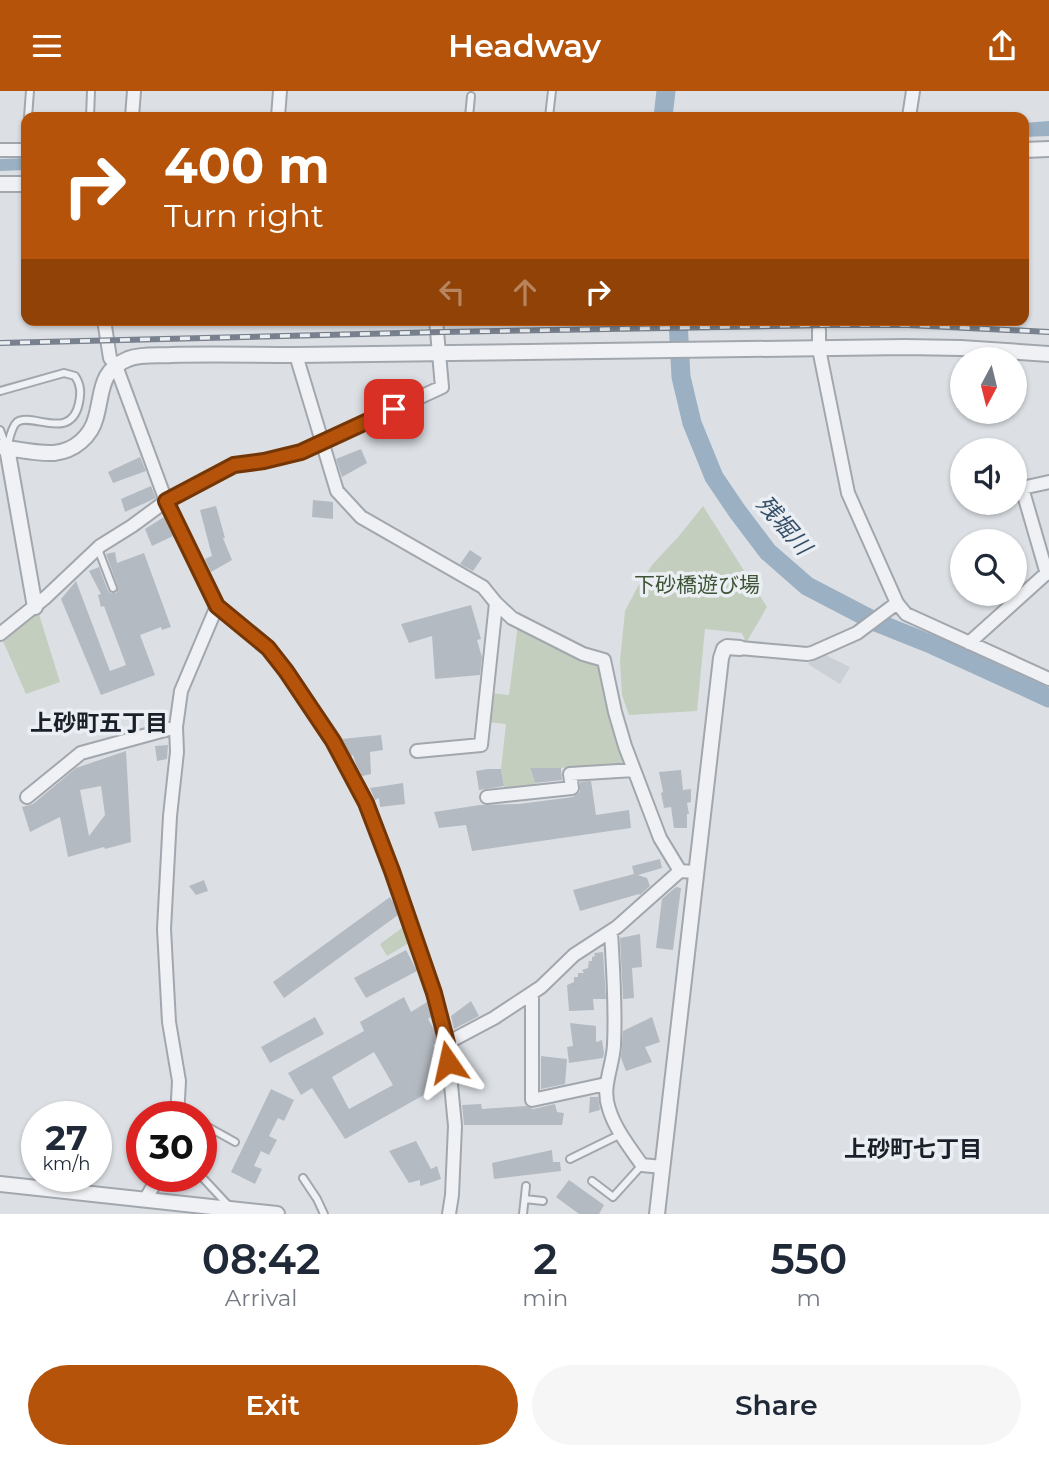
<!DOCTYPE html>
<meta charset="utf-8">
<style>
:root{--surface:#fff;--page:#f6f6f7;--text:#1f2937;--muted:#747a83;--accent:#b45309}
body{margin:0;font-family:Montserrat,"Noto Sans JP",sans-serif;background:var(--page);color:var(--text);height:100vh;display:flex;flex-direction:column;font-size:26px;white-space:nowrap}
*{box-sizing:border-box;margin:0}
p{font-size:23px;color:var(--muted)}
.icon{flex:none;width:38px;height:38px;fill:none;stroke:currentColor;stroke-width:2;stroke-linecap:round;stroke-linejoin:round}
.map{position:relative;height:1123px;overflow:hidden}
.sheet{display:flex;flex-direction:column;background:var(--surface);flex:1}
.sheet>*{flex:none}
.top-card{position:absolute;left:21px;top:21px;width:1008px;height:214px;border-radius:14px;box-shadow:0 2px 5px #0004;background:#b45309;color:#fff;overflow:hidden}
.needle{width:46px;rotate:187deg}
.controls{position:absolute;left:950px;top:256px;display:grid;gap:14px}
.controls a{display:grid;place-items:center;width:77px;height:77px;border-radius:50%;background:var(--surface);box-shadow:0 2px 5px #0004;font-size:35px}
.speed{position:absolute;left:21px;top:1010px;display:flex;gap:14px;font-size:35px;font-weight:700;text-align:center}
.speed>*{display:grid;place-content:center;width:91px;height:91px;border-radius:50%;background:var(--surface);box-shadow:0 2px 5px #0004;line-height:1}
.speed small{font-size:18px;font-weight:400}
.speed .limit{border:10px solid #d22;background:#fff;color:#111}
.pin{position:absolute;display:grid;place-items:center;width:60px;height:60px;color:#fff;margin:-30px;border-radius:14px;box-shadow:0 4px 10px #0006}
.me{position:absolute;width:77px;margin:-38px;rotate:349deg;stroke-linejoin:round;filter:drop-shadow(0 0 5px #0008)}
.turn{display:flex;align-items:center;gap:24px;height:147px;padding:0 28px;font-size:32px}
.turn .icon{width:91px;height:91px;stroke-width:2.5}
.turn b{display:block;font-size:49px;line-height:60px}
.lanes{display:flex;align-items:center;height:66px;padding:0 28px;background:#0003;justify-content:center;gap:35px;direction:ltr}
.lanes .off{opacity:.35}
.eta{display:flex;justify-content:space-evenly;align-items:center;height:119px;text-align:center}
.eta b{font-size:42px;font-weight:600;line-height:49px}
.cta{display:flex;gap:14px;margin-top:auto;padding:14px 28px}
.cta a{flex:1;height:80px;border-radius:42px;background:var(--accent);color:#fff;font-size:28px;font-weight:600;line-height:80px;text-align:center}
.cta a+a{background:var(--page);color:var(--text)}
header{display:flex;justify-content:space-between;align-items:center;height:91px;padding:0 28px;background:var(--accent);color:#fff;font-size:32px;font-weight:600}
.map>svg:first-child{display:block}
.built{fill:#cbcfd6}
.green{fill:#c3cebe}
.water{fill:#9bb0c2}
.lines{fill:none;stroke-linecap:round;stroke-linejoin:round}
.river{stroke:#9bb0c2;stroke-width:19}
.building{fill:#b4bac1;fill-rule:evenodd}
.service-casing{stroke:#a2a7ae;stroke-width:10}
.minor-casing{stroke:#a2a7ae;stroke-width:16}
.tertiary-casing{stroke:#a2a7ae;stroke-width:18}
.service{stroke:#eff1f4;stroke-width:6}
.minor{stroke:#eff1f4;stroke-width:12}
.tertiary{stroke:#eff1f4;stroke-width:14}
.rail-casing{stroke:#78818d;stroke-width:6}
.rail{stroke:#ebeff3;stroke-width:3.5;stroke-dasharray:10;stroke-linecap:butt}
.route-casing{stroke:#753606;stroke-width:18}
.route{stroke:#b45309;stroke-width:12}
.labels{text-anchor:middle;dominant-baseline:central;stroke-width:7;stroke-linejoin:round;paint-order:stroke}
.park-label{font-size:21px;fill:#3e5436;stroke:#ebeff3}
.water-label{font-size:23px;font-style:italic;fill:#365069;stroke:#ebeff3}
.neighbourhood-label{font-size:23px;font-weight:bold;fill:#1a202a;stroke:#ebeff3}
</style>
<header><svg class="icon" aria-label="menu" viewBox="0 0 24 24"><path d="M4 6h16M4 12h16M4 18h16"/></svg>Headway<svg class="icon" aria-label="share" viewBox="0 0 24 24"><path d="M12 15V3M7 8l5-5 5 5M5 13v7h14v-7"/></svg></header>
<div class="map">
<svg width="1049" height="1123" viewBox="0 0 1049 1123">
<rect width="100%" height="100%" fill="#dce0e5"/>
<!-- built -->
<path class="built" d="M 823,563 L 850,576 L 840,593 L 808,573 L 813,566 Z"/>
<!-- green -->
<path class="green" d="M 703,415 L 767,516 L 746,552 L 742,542 L 705,538 L 697,620 L 629,624 L 622,604 L 620,570 L 625,520 L 637,497 L 652,474 L 679,445 Z
M 38,520 L 60,591 L 26,603 L 3,550 Z
M 518,533 L 601,569 L 631,671 L 561,677 L 530,678 L 536,695 L 505,699 L 501,678 L 506,633 L 487,631 L 490,602 L 509,604 Z
M 406,834 L 412,850 L 387,865 L 380,853 Z"/>
<!-- water -->
<path class="water" d="M 1049,30 L 1049,45 L 1024,46 L 1024,32 Z
M 26,67 L 26,79 L 0,80 L 0,68 Z"/>
<g class="lines">
<!-- river -->
<path class="river" d="M 663,26 L 666,0
M 678,229 L 681,286 L 692,332 L 714,386 L 737,420 L 768,461 L 807,495 L 878,532 L 933,554 L 1049,607"/>
</g>
<!-- building -->
<path class="building" d="M 361,358 L 367,372 L 342,386 L 336,368 Z
M 140,366 L 146,380 L 113,392 L 108,381 Z
M 151,395 L 156,407 L 125,421 L 121,408 Z
M 313,409 L 333,411 L 333,428 L 312,426 Z
M 216,415 L 225,447 L 223,447 L 232,469 L 211,481 L 205,468 L 212,465 L 200,419 Z
M 164,426 L 173,445 L 152,455 L 145,438 Z
M 470,459 L 482,467 L 473,480 L 460,473 Z
M 115,461 L 117,472 L 144,462 L 171,536 L 162,539 L 161,536 L 140,544 L 155,584 L 101,604 L 61,508 L 76,490 L 110,580 L 126,574 L 104,515 L 101,516 L 98,504 L 101,503 L 89,480 L 99,476 L 108,500 L 111,502 L 116,502 L 118,496 L 106,463 Z
M 471,514 L 481,548 L 477,549 L 482,566 L 480,584 L 435,588 L 432,545 L 409,552 L 401,533 Z
M 381,644 L 383,659 L 370,661 L 371,683 L 362,685 L 356,673 L 353,664 L 351,665 L 342,648 Z
M 168,654 L 167,668 L 157,670 L 155,655 Z
M 126,660 L 131,751 L 105,758 L 104,756 L 68,766 L 60,726 L 30,741 L 22,716 L 33,713 L 76,677 ZM 101,695 L 105,724 L 89,745 L 80,699 Z
M 530,677 L 561,677 L 562,689 L 535,692 Z
M 488,678 L 501,678 L 504,695 L 479,699 L 476,680 Z
M 681,679 L 683,699 L 691,698 L 691,711 L 687,712 L 689,723 L 687,723 L 687,737 L 674,737 L 671,716 L 664,717 L 661,702 L 663,701 L 659,681 Z
M 591,690 L 596,724 L 629,719 L 631,737 L 472,760 L 466,734 L 439,737 L 434,721 L 480,714 L 519,713 L 573,706 L 580,701 L 580,691 Z
M 403,692 L 405,713 L 380,716 L 379,707 L 375,709 L 370,697 Z
M 660,768 L 662,777 L 638,784 L 647,787 L 650,795 L 640,804 L 639,803 L 580,820 L 573,799 L 634,783 L 632,775 Z
M 204,789 L 208,800 L 196,804 L 189,795 Z
M 676,796 L 681,797 L 673,859 L 656,857 L 662,808 Z
M 390,806 L 393,811 L 398,824 L 284,907 L 273,891 Z
M 640,843 L 642,876 L 632,877 L 634,907 L 623,908 L 620,847 Z
M 406,859 L 417,880 L 366,907 L 354,887 Z
M 603,861 L 606,908 L 593,908 L 594,919 L 569,920 L 567,894 L 574,891 L 574,886 L 578,886 L 578,882 L 584,882 L 582,879 L 588,877 L 589,870 L 592,870 L 592,866 L 595,865 L 594,862 Z
M 404,906 L 411,921 L 427,911 L 431,926 L 428,928 L 435,940 L 438,951 L 433,954 L 440,967 L 441,976 L 431,981 L 440,995 L 345,1048 L 312,997 L 301,1004 L 288,982 L 364,940 L 360,931 ZM 374,961 L 393,994 L 349,1018 L 332,986 Z
M 471,910 L 479,925 L 454,938 L 451,925 Z
M 315,926 L 324,943 L 270,972 L 261,956 Z
M 652,926 L 660,951 L 645,956 L 652,971 L 626,980 L 621,967 L 623,940 Z
M 570,932 L 596,935 L 596,951 L 602,949 L 604,962 L 603,967 L 569,972 L 567,956 L 573,955 Z
M 541,965 L 567,968 L 565,993 L 541,998 Z
M 271,998 L 294,1009 L 284,1030 L 278,1027 L 269,1045 L 277,1049 L 269,1064 L 261,1060 L 254,1075 L 262,1078 L 255,1093 L 231,1081 Z
M 590,1006 L 598,1006 L 600,1019 L 589,1022 Z
M 481,1013 L 482,1018 L 526,1015 L 533,1018 L 555,1013 L 557,1021 L 564,1022 L 562,1034 L 464,1034 L 462,1014 Z
M 416,1050 L 431,1078 L 437,1075 L 441,1088 L 420,1095 L 420,1089 L 409,1092 L 389,1060 Z
M 552,1059 L 553,1071 L 560,1071 L 561,1080 L 494,1088 L 492,1072 Z
M 569,1089 L 604,1114 L 599,1123 L 579,1123 L 556,1106 Z"/>
<g class="lines">
<!-- service casing -->
<g class="service-casing">
<path id="service" d="M 28,26 L 30,0
M 90,26 L 91,0
M 469,26 L 471,5
M 549,26 L 552,0
M 0,300 L 64,282 L 75,285 C 81,294 81,302 79,312 C 71,351 32,321 17,331 C 11,336 9,350 7,357
M 0,339 L 6,355
M 98,458 L 113,497
M 201,1032 L 235,1051
M 570,1068 L 621,1043
M 201,1085 L 228,1114
M 303,1087 L 317,1108 L 324,1123
M 592,1090 L 613,1106 L 642,1074
M 525,1108 L 543,1110
M 523,1123 L 526,1095"/>
</g>
<!-- minor casing -->
<g class="minor-casing">
<path id="minor" d="M 132,26 L 134,0
M 278,26 L 280,0
M 909,26 L 913,0
M 0,59 L 26,59
M 104,229 L 110,267 L 116,275 L 166,410 L 217,515 L 268,557 L 286,580 L 333,650 L 367,712 L 392,781 L 434,902 L 447,952 L 455,1035 L 452,1104 L 449,1123
M 819,239 L 819,258 L 848,402 L 897,512 L 906,523 L 1049,588
M 296,264 L 337,400 L 361,426 L 483,496 L 496,512 L 512,527 L 583,563 L 604,569 L 615,621 L 625,655 L 660,747 L 680,780 L 696,781
M 1047,483 L 1022,397 L 1049,391
M 0,543 L 46,506 L 100,455 L 132,435 L 166,410 L 234,374 L 264,370 L 301,361 L 442,296 L 436,229
M 969,552 L 1049,480
M 740,557 L 807,563 L 812,562 L 857,542 L 897,512
M 417,660 L 481,654 L 496,512
M 27,706 L 81,662 L 176,636
M 487,706 L 572,697 L 570,683 L 634,679
M 611,840 C 613,878 616,916 614,954 C 613,976 601,996 609,1018 C 615,1038 630,1057 642,1074 L 662,1076
M 532,903 L 532,1009 L 606,993
M 447,952 L 494,927 L 541,896 L 574,864 L 617,836 L 680,780
M 177,1026 L 179,990 L 169,931 L 164,838 L 170,725 L 177,661 L 176,636 L 181,600 L 217,515
M 145,1109 L 152,1097 L 161,1085"/>
</g>
<!-- tertiary casing -->
<g class="tertiary-casing">
<path id="tertiary" d="M 1024,59 L 1049,58
M 0,93 L 26,93
M 0,356 C 17,358 36,363 54,362 C 74,360 91,346 96,326 C 103,301 99,280 128,268 C 141,263 158,265 171,264 C 213,263 254,264 296,264 L 905,256 L 961,257 L 1049,263
M 7,357 L 35,516
M 0,1093 L 277,1123
M 657,1123 L 721,567 L 724,558 L 727,556 L 740,557"/>
</g>
<!-- service -->
<use href="#service" class="service"/>
<!-- minor -->
<use href="#minor" class="minor"/>
<!-- tertiary -->
<use href="#tertiary" class="tertiary"/>
<!-- rail casing -->
<g class="rail-casing">
<path id="rail" d="M 0,252 L 442,241 L 828,234 L 908,234 L 1049,241"/>
</g>
<!-- rail -->
<use href="#rail" class="rail"/>
</g>
<g class="lines">
<!-- route casing -->
<g class="route-casing">
<path id="route" d="M 394,318 L 301,361 L 264,370 L 234,374 L 166,410 L 217,515 L 268,557 L 286,580 L 333,650 L 366,712 L 392,780 L 434,902 L 447,952 L 448,971"/>
</g>
<!-- route -->
<use href="#route" class="route"/>
</g>
<g class="labels">
<!-- park labels -->
<g class="park-label">
<text x="697" y="493">下砂橋遊び場</text>
</g>
<!-- water labels -->
<g class="water-label">
<text transform="translate(784 434) rotate(49)">残堀川</text>
</g>
<!-- neighbourhood labels -->
<g class="neighbourhood-label">
<text x="99" y="632">上砂町五丁目</text>
<text x="913" y="1058">上砂町七丁目</text>
</g>
</g>
</svg>
<div class="controls">
<a><svg class="needle" viewBox="-14 -14 28 28"><path d="M0-13l5 13h-10z" fill="#e53935"/><path d="M0 13l5-13h-10z" fill="#747a83"/></svg></a>
<a><svg class="icon" aria-label="sound" viewBox="0 0 24 24"><path d="M4 9h4l5-4v14l-5-4H4zM17 9q2 3 0 6"/></svg></a>
<a><svg class="icon" aria-label="search" viewBox="0 0 24 24"><circle cx="10" cy="10" r="6"/><path d="M15 15l6 6"/></svg></a>
</div>
<div class="speed"><div>27<small>km/h</small></div><div class="limit">30</div></div>
<div class="pin" style="left:394px;top:318px;background:#d93025"><svg class="icon" aria-label="arrive" viewBox="0 0 24 24"><path d="M6 21V4h12l-3 4 3 4H6"/></svg></div>
<svg class="me" style="left:448px;top:971px" viewBox="-20 -20 40 40"><path d="M0-17L14 15 0 8-14 15z" fill="#b45309" stroke="#fff" stroke-width="4"/></svg>
<div class="top-card">
<div class="turn"><svg class="icon" aria-label="right" viewBox="0 0 24 24"><path d="M7 20v-9h11M14 6l5 5-5 5"/></svg><div><b>400 m</b>Turn right</div></div>
<div class="lanes"><svg class="icon off" aria-label="left" viewBox="0 0 24 24"><path d="M17 20v-9H6M10 6l-5 5 5 5"/></svg><svg class="icon off" aria-label="ahead" viewBox="0 0 24 24"><path d="M12 20V5M6 11l6-6 6 6"/></svg><svg class="icon" aria-label="right" viewBox="0 0 24 24"><path d="M7 20v-9h11M14 6l5 5-5 5"/></svg></div>
</div>
</div>
<section class="sheet">
<div class="eta">
<div><b>08:42</b><p>Arrival</p></div>
<div><b>2</b><p>min</p></div>
<div><b>550</b><p>m</p></div>
</div>
<div class="cta"><a>Exit</a><a>Share</a></div>
</section>
